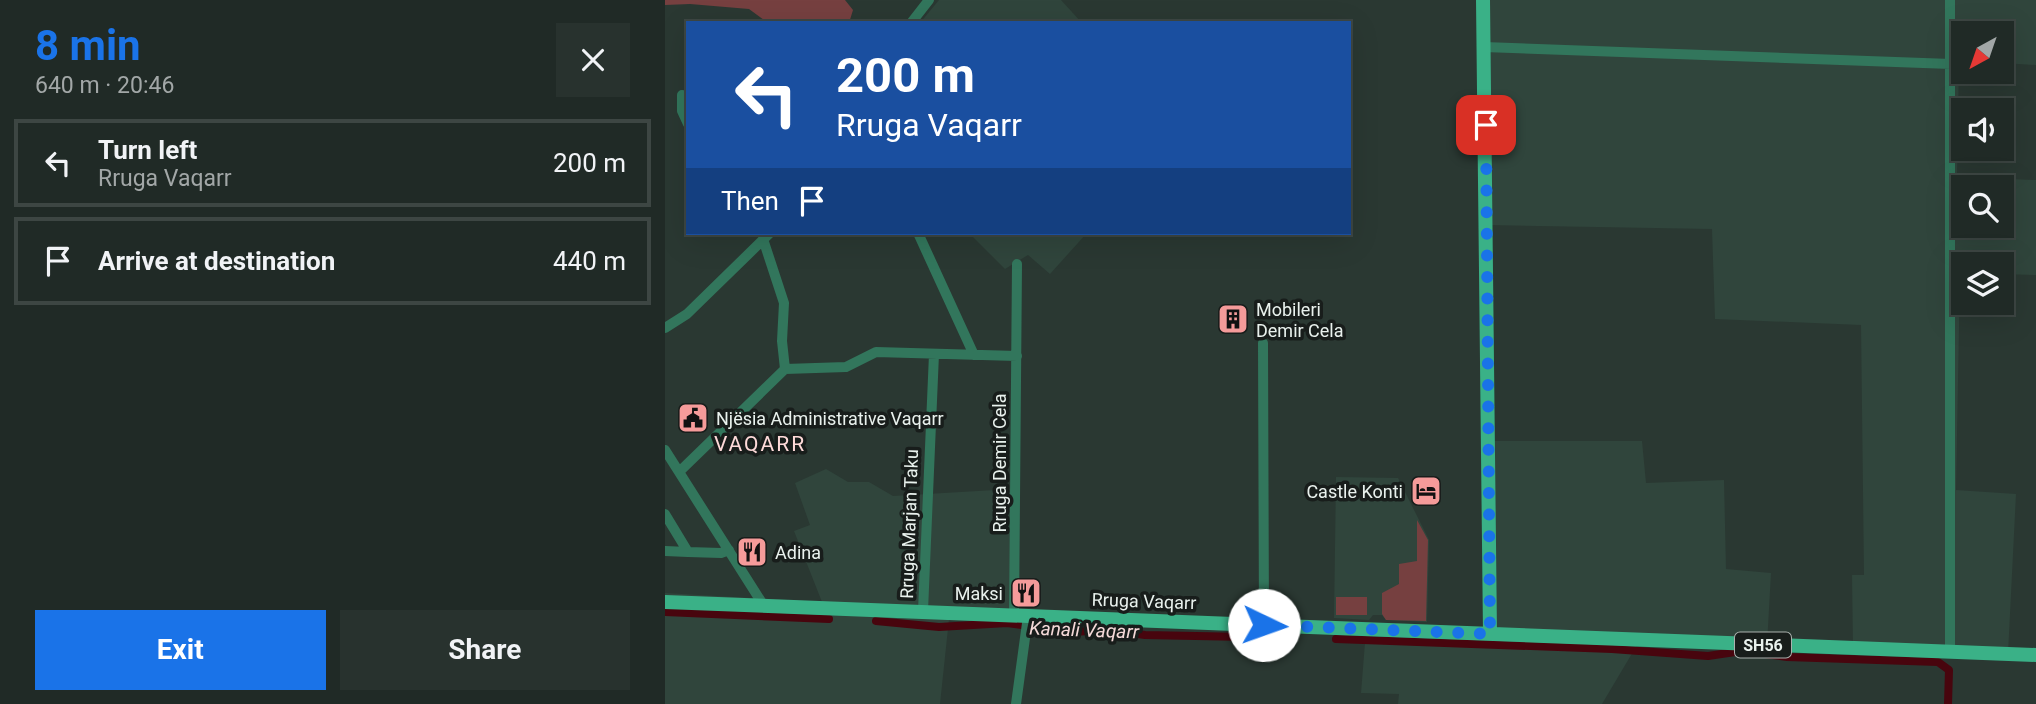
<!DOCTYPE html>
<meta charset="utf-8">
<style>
:root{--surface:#202a26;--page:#28322e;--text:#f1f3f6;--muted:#a2a7a7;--line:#3d4643;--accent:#1a73e8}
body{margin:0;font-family:Roboto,sans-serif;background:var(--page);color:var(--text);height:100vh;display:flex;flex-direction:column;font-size:26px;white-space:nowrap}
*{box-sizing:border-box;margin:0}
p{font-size:23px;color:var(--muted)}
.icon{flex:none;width:38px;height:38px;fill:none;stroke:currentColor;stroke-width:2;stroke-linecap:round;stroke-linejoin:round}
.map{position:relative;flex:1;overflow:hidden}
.side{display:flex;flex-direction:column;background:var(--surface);width:665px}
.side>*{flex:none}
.top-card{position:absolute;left:21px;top:21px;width:665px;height:214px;border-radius:0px;box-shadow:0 7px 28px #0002,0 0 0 2px var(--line);background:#1a4fa0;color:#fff;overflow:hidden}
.needle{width:46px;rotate:220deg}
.tools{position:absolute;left:1286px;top:21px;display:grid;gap:14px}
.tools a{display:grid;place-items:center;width:63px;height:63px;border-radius:0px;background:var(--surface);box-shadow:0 7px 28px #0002,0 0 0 2px var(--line);font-size:35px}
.pin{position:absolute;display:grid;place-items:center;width:60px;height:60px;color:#fff;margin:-30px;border-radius:14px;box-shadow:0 4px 10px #0006}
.me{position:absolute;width:77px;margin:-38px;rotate:93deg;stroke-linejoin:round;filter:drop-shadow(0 0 5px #0008)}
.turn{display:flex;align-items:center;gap:24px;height:147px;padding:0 35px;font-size:32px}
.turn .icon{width:91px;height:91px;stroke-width:2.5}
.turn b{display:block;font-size:49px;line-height:60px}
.then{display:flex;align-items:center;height:66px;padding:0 35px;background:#0003;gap:14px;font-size:26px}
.round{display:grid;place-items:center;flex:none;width:74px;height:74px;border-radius:0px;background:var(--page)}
.head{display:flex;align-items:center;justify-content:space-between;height:119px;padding:0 35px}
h1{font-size:42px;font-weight:700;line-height:52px;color:var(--accent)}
.cta{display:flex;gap:14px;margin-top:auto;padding:14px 35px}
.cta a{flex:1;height:80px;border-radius:0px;background:var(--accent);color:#fff;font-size:28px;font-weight:700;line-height:80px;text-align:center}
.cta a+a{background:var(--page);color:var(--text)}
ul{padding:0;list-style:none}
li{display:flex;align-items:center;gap:21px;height:88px;margin:0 14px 10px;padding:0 21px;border:4px solid var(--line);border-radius:0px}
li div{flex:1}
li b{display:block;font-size:26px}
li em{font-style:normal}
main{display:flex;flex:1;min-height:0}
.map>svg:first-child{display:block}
.built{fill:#30453c;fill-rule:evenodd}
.green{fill:#764040}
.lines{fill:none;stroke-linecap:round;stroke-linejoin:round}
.canal{stroke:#48050e;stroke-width:8}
.minor{stroke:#32765c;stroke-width:10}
.major{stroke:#3ab187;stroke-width:14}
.route{stroke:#1a73e8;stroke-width:12;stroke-dasharray:0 21.6}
.labels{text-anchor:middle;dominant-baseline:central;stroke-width:7;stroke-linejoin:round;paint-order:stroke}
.shield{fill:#181d1b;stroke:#aab1ae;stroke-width:2}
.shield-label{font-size:16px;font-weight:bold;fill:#e9f1ed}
.poi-label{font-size:18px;fill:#e9f1ed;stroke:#181d1b;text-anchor:start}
.street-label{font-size:18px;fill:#e9f1ed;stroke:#181d1b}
.water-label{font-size:19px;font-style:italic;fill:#f5dad9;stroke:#181d1b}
.quarter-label{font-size:21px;letter-spacing:2px;fill:#fedad9;stroke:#181d1b}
</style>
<main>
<section class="side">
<div class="head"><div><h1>8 min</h1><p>640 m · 20:46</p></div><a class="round"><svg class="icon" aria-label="close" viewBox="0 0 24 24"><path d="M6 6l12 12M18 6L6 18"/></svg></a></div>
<ul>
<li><svg class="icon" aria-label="left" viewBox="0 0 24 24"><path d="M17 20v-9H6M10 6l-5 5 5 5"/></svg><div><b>Turn left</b><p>Rruga Vaqarr</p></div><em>200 m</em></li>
<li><svg class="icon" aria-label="arrive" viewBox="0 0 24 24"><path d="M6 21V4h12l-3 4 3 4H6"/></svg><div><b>Arrive at destination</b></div><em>440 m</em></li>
</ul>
<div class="cta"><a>Exit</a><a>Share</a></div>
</section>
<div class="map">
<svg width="1371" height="704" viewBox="0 0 1371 704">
<rect width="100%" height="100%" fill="#2a3832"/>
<!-- built -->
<path class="built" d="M 274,0 L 396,0 L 417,23 L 255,23 Z
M 812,0 L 1371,0 L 1371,65 L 1337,63 L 1337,33 L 1298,33 L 1298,61 L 1294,61 L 1292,177 L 1371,180 L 1371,275 L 1337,274 L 1337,264 L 1298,264 L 1298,273 L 1295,273 L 1291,490 L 1351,494 L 1343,654 L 1188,648 L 1187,575 L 1199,575 L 1196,325 L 1050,319 L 1047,229 L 822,225 ZM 1298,187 L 1337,187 L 1337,226 L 1298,226 Z
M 304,233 L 422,233 L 385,274 L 363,255 L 340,269 Z
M 825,441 L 977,441 L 981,483 L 1059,480 L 1061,569 L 1106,573 L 1102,645 L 975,640 L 937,704 L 733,704 L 734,694 L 696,693 L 701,630 L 825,634 Z
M 161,469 L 183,482 L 204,482 L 228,496 L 347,489 L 344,612 L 284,619 L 275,704 L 0,704 L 0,593 L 157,602 L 129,531 L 145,525 L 130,483 Z
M 671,477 L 733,478 L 764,540 L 762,622 L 721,620 L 717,615 L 708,615 L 704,620 L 669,618 Z"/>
<!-- green -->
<path class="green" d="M 0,0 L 180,0 L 188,10 L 184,23 L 103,23 L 84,9 L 25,4 L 0,5 Z
M 752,520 L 763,540 L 761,621 L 721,620 L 717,614 L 717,593 L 734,584 L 734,564 L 752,561 Z
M 671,597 L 702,597 L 702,615 L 671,615 Z"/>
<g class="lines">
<!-- canal -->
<path class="canal" d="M 0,612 L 164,619
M 211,621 L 274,627 L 342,623 L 406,632 L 445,630 L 480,635 L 626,638
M 671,639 L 947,649 L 1043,656 L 1077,651 L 1122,657 L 1273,662 L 1284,670 L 1283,704"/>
<!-- minor -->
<path class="minor" d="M 246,23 L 264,0
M 819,47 L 1286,64
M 17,95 L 17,111 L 23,124
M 253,233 L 309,355
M 0,328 L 22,314 L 105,233
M 598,343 L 599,625
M 120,369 L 181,367 L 211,352 L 352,356
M 0,450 L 99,606
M 14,472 L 120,369 L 117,341 L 119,303 L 98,239
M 0,514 L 23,552 L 56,553 L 64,550
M 0,551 L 23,552
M 258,611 L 269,354
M 349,616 L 352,264
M 1285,652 L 1285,0
M 351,704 L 363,616"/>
<!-- major -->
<path class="major" d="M 818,0 L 825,634
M 0,602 L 1371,655"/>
</g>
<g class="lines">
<!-- route -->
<path class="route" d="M 599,625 L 825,634 L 821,125"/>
</g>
<!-- icons -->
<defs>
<g id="building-square" transform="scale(1.575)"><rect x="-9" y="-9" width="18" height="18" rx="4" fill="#f59b9a" stroke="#181d1b"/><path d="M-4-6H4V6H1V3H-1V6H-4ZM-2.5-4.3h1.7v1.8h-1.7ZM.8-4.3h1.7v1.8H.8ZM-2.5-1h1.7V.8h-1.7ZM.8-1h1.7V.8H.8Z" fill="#111"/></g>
<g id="civic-square" transform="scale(1.575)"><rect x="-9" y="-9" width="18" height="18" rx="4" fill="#f59b9a" stroke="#181d1b"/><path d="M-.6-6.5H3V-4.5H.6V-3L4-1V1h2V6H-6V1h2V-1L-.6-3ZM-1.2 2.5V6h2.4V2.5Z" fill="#111"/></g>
<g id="hotel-square" transform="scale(1.575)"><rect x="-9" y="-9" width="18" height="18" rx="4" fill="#f59b9a" stroke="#181d1b"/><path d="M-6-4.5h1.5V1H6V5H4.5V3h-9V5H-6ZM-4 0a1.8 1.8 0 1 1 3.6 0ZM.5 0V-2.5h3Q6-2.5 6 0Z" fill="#111"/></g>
<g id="restaurant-square" transform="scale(1.575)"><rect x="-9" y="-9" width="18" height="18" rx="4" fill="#f59b9a" stroke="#181d1b"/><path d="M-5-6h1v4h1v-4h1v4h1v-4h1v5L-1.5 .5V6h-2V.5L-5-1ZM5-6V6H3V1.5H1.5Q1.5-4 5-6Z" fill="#111"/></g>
</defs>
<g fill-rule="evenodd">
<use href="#building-square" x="568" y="319"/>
<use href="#civic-square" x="28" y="418"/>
<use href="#hotel-square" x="761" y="491"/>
<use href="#restaurant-square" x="87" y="552"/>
<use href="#restaurant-square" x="361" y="593"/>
</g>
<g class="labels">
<!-- shield labels -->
<rect class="shield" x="1070" y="632.5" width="56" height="25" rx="5"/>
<g class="shield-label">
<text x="1098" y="645">SH56</text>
</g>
<!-- poi labels -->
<g class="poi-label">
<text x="591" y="309">Mobileri<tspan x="591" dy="21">Demir Cela</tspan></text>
<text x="51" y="418">Njësia Administrative Vaqarr</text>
<text x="738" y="491" text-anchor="end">Castle Konti</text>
<text x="110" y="552">Adina</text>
<text x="338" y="593" text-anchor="end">Maksi</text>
</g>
<!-- street labels -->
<g class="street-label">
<text transform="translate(334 463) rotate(-90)">Rruga Demir Cela</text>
<text transform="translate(244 524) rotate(-88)">Rruga Marjan Taku</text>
<text transform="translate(479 601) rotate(2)">Rruga Vaqarr</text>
</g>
<!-- water labels -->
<g class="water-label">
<text transform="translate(419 630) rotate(2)">Kanali Vaqarr</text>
</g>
<!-- quarter labels -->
<g class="quarter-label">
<text x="95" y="444">VAQARR</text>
</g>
</g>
</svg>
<div class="tools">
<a><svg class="needle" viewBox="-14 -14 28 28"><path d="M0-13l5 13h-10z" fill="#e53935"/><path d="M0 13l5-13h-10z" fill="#a2a7a7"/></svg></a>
<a><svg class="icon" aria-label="sound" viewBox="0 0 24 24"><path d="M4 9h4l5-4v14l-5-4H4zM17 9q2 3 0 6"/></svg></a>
<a><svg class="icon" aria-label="search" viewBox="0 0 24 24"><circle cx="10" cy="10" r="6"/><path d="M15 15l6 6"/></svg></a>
<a><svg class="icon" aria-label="layers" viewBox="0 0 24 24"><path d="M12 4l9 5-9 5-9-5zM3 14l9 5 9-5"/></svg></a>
</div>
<div class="pin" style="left:821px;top:125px;background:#d93025"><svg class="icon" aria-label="arrive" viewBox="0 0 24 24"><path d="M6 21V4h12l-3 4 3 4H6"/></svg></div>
<svg class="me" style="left:599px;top:625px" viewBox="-20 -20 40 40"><circle r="19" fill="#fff"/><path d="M0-13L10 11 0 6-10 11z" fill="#1a73e8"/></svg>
<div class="top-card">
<div class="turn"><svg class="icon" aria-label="left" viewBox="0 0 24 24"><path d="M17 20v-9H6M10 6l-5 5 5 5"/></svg><div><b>200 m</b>Rruga Vaqarr</div></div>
<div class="then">Then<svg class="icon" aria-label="arrive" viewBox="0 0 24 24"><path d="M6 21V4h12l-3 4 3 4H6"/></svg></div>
</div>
</div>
</main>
